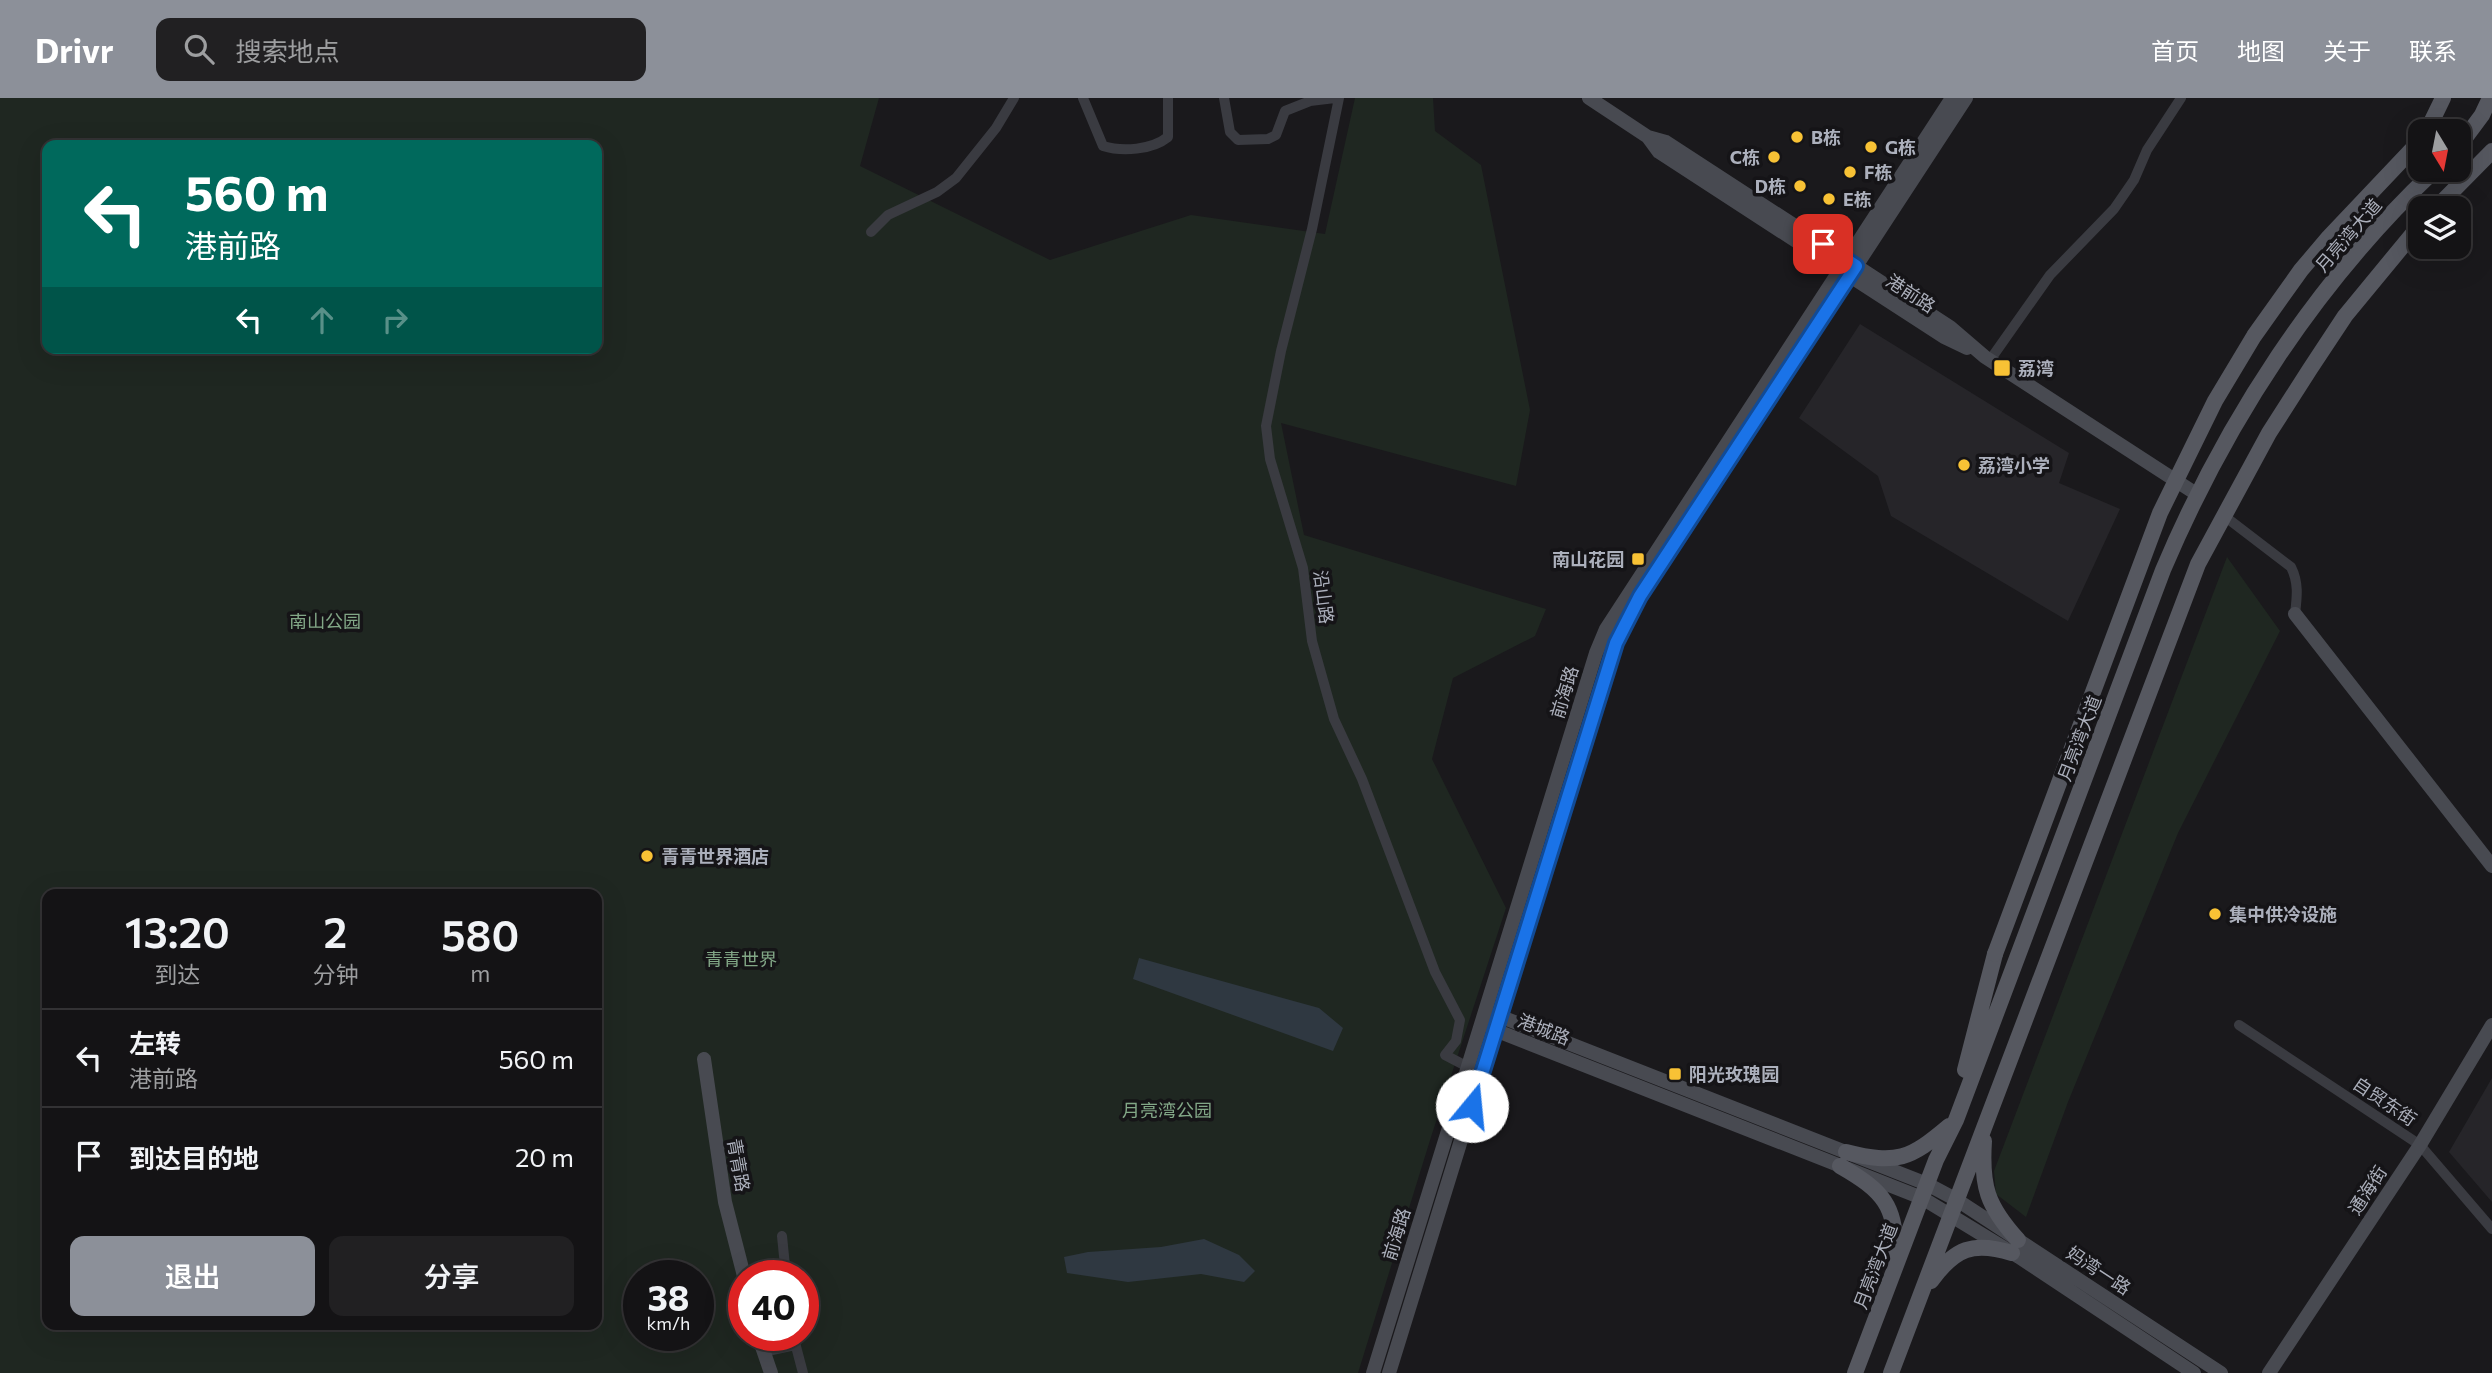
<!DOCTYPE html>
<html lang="zh">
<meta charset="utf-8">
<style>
:root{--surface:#141315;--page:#212022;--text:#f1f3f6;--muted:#9d9ea0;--line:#333234;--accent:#8c9099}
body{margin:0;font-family:Commissioner,"Noto Sans SC",sans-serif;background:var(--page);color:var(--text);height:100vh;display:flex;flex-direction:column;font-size:26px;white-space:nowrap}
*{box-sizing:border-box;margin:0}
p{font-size:23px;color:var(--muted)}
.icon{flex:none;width:38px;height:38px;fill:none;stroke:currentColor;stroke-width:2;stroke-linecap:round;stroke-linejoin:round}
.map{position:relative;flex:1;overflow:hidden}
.panel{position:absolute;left:42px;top:791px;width:560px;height:441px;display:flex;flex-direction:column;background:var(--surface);border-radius:14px;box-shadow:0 7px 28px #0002,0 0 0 2px var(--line)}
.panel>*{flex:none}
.guide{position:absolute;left:42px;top:42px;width:560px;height:214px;border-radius:14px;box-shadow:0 7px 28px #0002,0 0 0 2px var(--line);background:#00695c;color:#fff;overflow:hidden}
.needle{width:46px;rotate:170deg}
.controls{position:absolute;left:2408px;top:21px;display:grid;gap:14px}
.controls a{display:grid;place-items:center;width:63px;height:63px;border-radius:14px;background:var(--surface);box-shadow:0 7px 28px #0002,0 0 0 2px var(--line);font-size:35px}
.speed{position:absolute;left:623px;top:1162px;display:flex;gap:14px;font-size:35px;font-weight:700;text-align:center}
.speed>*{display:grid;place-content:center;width:91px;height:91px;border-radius:50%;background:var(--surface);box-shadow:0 7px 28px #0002,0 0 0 2px var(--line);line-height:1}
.speed small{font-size:18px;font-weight:400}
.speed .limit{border:10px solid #d22;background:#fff;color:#111}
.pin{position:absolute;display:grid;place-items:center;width:60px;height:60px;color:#fff;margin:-30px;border-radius:14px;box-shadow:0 4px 10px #0006}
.me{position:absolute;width:77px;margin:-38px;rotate:17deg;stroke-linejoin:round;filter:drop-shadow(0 0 5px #0008)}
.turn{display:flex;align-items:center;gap:24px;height:147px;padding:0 28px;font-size:32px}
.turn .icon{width:91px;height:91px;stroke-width:2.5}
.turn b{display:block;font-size:49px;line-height:60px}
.lanes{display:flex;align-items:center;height:66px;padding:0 28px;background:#0003;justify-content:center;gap:35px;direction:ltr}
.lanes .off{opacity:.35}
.eta{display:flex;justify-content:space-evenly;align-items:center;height:119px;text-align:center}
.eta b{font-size:42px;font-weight:600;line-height:49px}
.cta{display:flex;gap:14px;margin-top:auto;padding:14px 28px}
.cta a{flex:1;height:80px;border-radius:14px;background:var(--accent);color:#fff;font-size:28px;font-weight:600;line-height:80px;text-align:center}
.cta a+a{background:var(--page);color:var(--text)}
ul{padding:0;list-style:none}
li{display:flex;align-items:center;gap:21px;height:98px;padding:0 28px;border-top:2px solid var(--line)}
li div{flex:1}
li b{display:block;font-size:26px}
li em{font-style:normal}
header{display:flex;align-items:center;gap:42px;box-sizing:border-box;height:98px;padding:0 35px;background:var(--accent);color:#fff}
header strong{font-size:33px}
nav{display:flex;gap:38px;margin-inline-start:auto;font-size:24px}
.search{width:490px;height:63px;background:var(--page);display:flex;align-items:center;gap:18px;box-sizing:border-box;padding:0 24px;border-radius:14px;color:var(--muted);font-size:26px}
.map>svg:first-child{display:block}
.built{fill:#262529}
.green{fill:#1f2721;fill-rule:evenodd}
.water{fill:#2f3841}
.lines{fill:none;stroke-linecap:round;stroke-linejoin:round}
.street{stroke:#3a3b41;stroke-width:10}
.secondary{stroke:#484a51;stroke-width:14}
.primary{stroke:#565860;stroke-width:16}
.primary-bridge{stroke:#565860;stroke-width:16}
.route-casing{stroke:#114b97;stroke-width:18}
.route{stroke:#1a73e8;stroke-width:12}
.poi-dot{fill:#f8c235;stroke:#151417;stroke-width:2.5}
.labels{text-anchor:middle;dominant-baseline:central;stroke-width:7;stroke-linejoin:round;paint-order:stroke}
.poi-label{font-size:18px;font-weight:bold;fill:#acb0bc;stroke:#151417;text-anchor:start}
.street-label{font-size:18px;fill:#acb0bc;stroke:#151417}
.park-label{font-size:18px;fill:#82a787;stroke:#151417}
</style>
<header>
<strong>Drivr</strong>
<div class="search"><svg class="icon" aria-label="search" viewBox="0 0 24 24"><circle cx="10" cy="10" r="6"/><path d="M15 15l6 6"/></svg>搜索地点</div>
<nav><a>首页</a><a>地图</a><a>关于</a><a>联系</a></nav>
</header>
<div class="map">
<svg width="2492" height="1275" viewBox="0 0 2492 1275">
<rect width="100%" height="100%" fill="#1a191c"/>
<!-- built -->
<path class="built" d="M 1860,226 L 2069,355 L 2059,385 L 2120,411 L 2068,523 L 1891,418 L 1878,378 L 1799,320 Z
M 2492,980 L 2492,1104 L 2449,1054 Z"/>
<!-- green -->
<path class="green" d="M 0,0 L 879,0 L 860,68 L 1050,162 L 1191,117 L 1325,136 L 1355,0 L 1433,0 L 1435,33 L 1481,67 L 1530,312 L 1516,388 L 1281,325 L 1304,437 L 1546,511 L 1535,538 L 1453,580 L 1432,661 L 1506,810 L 1431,1039 L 1358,1275 L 0,1275 ZM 47,47 L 597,47 L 597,250 L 47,250 ZM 47,796 L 597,796 L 597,1227 L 47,1227 ZM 639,1178 L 698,1178 L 698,1237 L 639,1237 ZM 744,1178 L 803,1178 L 803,1237 L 744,1237 Z
M 2227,459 L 2280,533 L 2178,735 L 2068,1004 L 2026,1119 L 1996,1096 L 1994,1073 Z"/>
<!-- water -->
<path class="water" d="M 1139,860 L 1319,910 L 1343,930 L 1333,953 L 1133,881 Z
M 1204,1141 L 1239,1157 L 1255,1173 L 1244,1184 L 1201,1176 L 1128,1184 L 1067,1175 L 1064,1159 L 1088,1154 L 1161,1149 Z"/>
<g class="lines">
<!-- street -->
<path class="street" d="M 1083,0 L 1103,48 C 1122,54 1152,52 1168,39 L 1168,0
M 1224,0 L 1230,34 L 1238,42 L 1268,41 L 1276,37 L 1285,13 L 1310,3 L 1335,0
M 1339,0 L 1312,131 L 1281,253 L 1266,328 L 1270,361 L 1303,470 L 1312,543 L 1334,621 L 1362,681 L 1435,874 L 1460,922 L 1456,943 L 1445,957 L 1468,969
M 871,134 L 888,117 L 937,94 L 956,80 L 996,30 L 1014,0
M 1990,262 L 2050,177 L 2114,111 L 2134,82 L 2147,52 L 2181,0
M 2223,417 L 2291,469 C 2299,485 2297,499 2295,516
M 2239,927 L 2420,1047 L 2492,1131
M 782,1138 L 786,1178
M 793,1237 L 803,1275
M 763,1254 L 795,1247"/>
<!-- secondary -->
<path class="secondary" d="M 1589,0 L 1648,39 L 1666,44 L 1950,229 L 1985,259 L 2198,397
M 1648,39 L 1659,54 L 1944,239 L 1967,250
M 2295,516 L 2492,768
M 1491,919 L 1499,918 L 1927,1086 L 1957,1102 L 2221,1275
M 1490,927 L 1495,932 L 1922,1100 L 2019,1159 L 2194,1275
M 704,961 L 725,1104 L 744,1178
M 758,1237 L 771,1275
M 1373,1275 L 1596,555 L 1606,531 L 1952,0
M 1389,1275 L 1608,567 L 1621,532 L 1640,498 L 1966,0
M 2269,1275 L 2420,1047 L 2492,927"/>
<!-- primary -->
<path class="primary" d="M 2427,33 L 2443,0
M 2459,48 L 2482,17 L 2490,0
M 2436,110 L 2492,53
M 1965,972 L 1995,856
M 1984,1043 C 1981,1088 1987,1108 2018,1142
M 1846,1054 C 1897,1067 1910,1061 1949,1028
M 1840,1068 C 1882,1092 1898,1108 1895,1159
M 1931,1183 C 1955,1150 1973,1143 2012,1155
M 1855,1275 L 1936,1062 L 1956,1022 L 2163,472 C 2226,323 2317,183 2435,72
M 1891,1275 L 2198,466 L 2269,335 L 2310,271 L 2345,218 L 2420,127"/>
<!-- primary-bridge -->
<path class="primary-bridge" d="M 1995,856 L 2160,415 L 2215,303 L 2254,238 L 2301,172 L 2329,139 L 2420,43"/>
</g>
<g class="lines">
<!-- route casing -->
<g class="route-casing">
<path id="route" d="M 1472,1008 L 1616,545 L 1640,498 L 1856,168 L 1823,146"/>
</g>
<!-- route -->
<use href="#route" class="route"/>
</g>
<!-- markers -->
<g class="poi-dot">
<circle cx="1797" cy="39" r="7"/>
<circle cx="1871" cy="49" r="7"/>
<circle cx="1774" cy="59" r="7"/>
<circle cx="1850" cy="74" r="7"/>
<circle cx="1800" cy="88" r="7"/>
<circle cx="1829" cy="101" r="7"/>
<rect x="1993" y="261" width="18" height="18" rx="3.5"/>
<circle cx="1964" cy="367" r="7"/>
<rect x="1631" y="454" width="14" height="14" rx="3.5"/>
<circle cx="647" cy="758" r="7"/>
<circle cx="2215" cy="816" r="7"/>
<rect x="1668" y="969" width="14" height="14" rx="3.5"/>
</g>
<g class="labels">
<!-- poi labels -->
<g class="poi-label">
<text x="1811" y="39">B栋</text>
<text x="1885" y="49">G栋</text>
<text x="1760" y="59" text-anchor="end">C栋</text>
<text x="1864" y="74">F栋</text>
<text x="1786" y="88" text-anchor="end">D栋</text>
<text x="1843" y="101">E栋</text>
<text x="2018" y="270">荔湾</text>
<text x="1978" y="367">荔湾小学</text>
<text x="1624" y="461" text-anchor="end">南山花园</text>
<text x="661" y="758">青青世界酒店</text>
<text x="2229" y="816">集中供冷设施</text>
<text x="1689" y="976">阳光玫瑰园</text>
</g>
<!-- street labels -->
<g class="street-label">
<text transform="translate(2348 137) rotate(-49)">月亮湾大道</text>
<text transform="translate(1911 195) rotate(33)">港前路</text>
<text transform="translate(1324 499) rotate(83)">沿山路</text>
<text transform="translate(1564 594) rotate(-73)">前海路</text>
<text transform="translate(2079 640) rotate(-69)">月亮湾大道</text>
<text transform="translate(1544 931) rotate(21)">港城路</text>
<text transform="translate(2385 1003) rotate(34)">自贸东街</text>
<text transform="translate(739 1067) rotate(80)">青青路</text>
<text transform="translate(2367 1092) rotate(-57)">通海街</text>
<text transform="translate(1396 1136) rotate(-73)">前海路</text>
<text transform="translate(1875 1168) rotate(-69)">月亮湾大道</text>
<text transform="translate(2099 1172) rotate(33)">妈湾一路</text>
</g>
<!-- park labels -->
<g class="park-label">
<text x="325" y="523">南山公园</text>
<text x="741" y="861">青青世界</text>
<text x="1167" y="1012">月亮湾公园</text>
</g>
</g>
</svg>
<div class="controls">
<a><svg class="needle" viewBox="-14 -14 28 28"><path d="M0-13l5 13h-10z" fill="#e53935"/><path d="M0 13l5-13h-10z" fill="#9d9ea0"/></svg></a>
<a><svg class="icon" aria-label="layers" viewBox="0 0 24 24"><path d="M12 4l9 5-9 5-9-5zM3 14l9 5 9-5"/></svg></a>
</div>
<div class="speed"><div>38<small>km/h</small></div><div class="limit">40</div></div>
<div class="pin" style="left:1823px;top:146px;background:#d93025"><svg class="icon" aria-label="arrive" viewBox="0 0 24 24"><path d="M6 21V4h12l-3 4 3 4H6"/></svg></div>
<svg class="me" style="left:1472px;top:1008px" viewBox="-20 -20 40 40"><circle r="19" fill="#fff"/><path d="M0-13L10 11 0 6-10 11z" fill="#1a73e8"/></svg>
<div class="guide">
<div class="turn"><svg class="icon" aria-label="left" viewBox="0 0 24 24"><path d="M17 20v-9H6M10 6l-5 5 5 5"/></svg><div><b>560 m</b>港前路</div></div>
<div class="lanes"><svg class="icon" aria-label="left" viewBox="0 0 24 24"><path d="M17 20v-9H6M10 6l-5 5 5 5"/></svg><svg class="icon off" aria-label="ahead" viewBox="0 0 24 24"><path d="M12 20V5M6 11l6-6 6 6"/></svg><svg class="icon off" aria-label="right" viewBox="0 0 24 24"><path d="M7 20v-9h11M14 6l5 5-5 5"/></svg></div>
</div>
<section class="panel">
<div class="eta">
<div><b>13:20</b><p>到达</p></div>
<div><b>2</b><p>分钟</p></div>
<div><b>580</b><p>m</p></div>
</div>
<ul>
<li><svg class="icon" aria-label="left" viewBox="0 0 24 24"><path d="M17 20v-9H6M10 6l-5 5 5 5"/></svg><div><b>左转</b><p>港前路</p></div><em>560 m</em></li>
<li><svg class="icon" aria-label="arrive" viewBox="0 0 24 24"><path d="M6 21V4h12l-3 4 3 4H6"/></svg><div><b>到达目的地</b></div><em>20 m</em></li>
</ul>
<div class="cta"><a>退出</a><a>分享</a></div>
</section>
</div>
